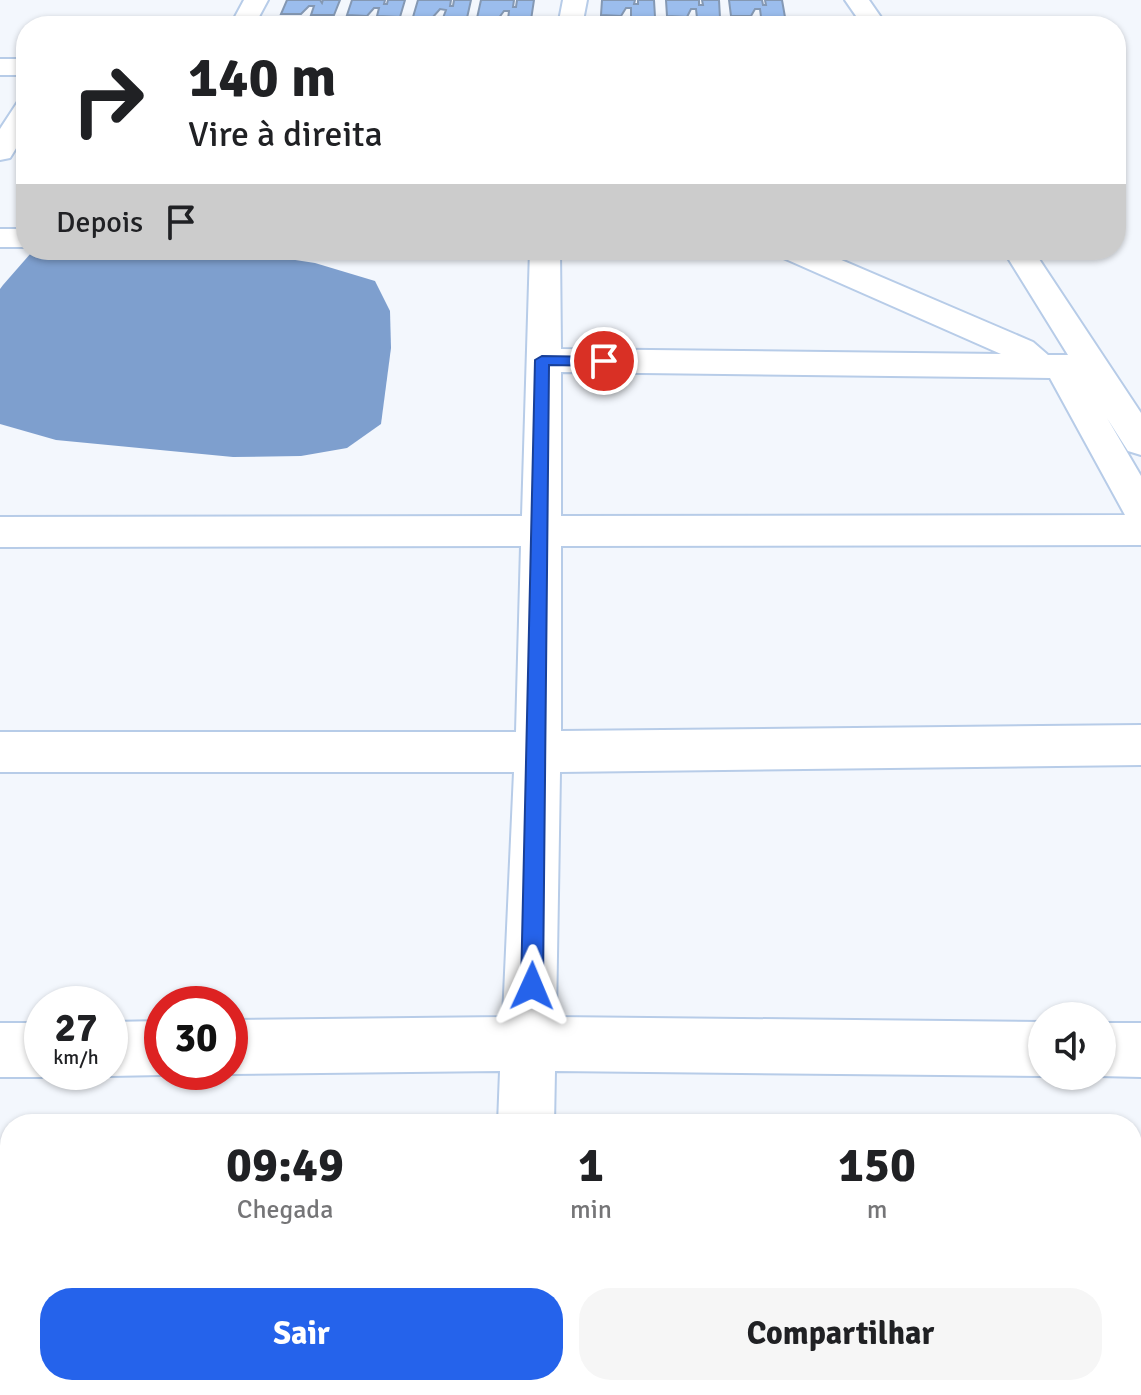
<!DOCTYPE html>
<html lang="pt">
<meta charset="utf-8">
<style>
:root{--surface:#fff;--page:#f6f6f6;--text:#202124;--muted:#757577;--accent:#2563eb}
body{margin:0;font-family:Signika,sans-serif;background:var(--page);color:var(--text);height:100vh;display:flex;flex-direction:column;font-size:30px;white-space:nowrap}
*{box-sizing:border-box;margin:0}
p{font-size:26px;color:var(--muted)}
.icon{flex:none;width:44px;height:44px;fill:none;stroke:currentColor;stroke-width:2;stroke-linecap:round;stroke-linejoin:round}
.map{position:relative;flex:1;overflow:hidden}
.panel{position:absolute;left:0px;top:1114px;width:1142px;height:282px;display:flex;flex-direction:column;background:var(--surface);border-radius:32px 32px 0 0;box-shadow:0 2px 6px #0004}
.panel>*{flex:none}
.guide{position:absolute;left:16px;top:16px;width:1110px;height:244px;border-radius:32px;box-shadow:0 2px 6px #0004;background:#fff;color:var(--text);overflow:hidden}
.fabs{position:absolute;left:1028px;top:1002px;display:grid;gap:16px}
.fabs a{display:grid;place-items:center;width:88px;height:88px;border-radius:50%;background:var(--surface);box-shadow:0 2px 6px #0004;font-size:40px}
.speed{position:absolute;left:24px;top:986px;display:flex;gap:16px;font-size:40px;font-weight:700;text-align:center}
.speed>*{display:grid;place-content:center;width:104px;height:104px;border-radius:50%;background:var(--surface);box-shadow:0 2px 6px #0004;line-height:1}
.speed small{font-size:20px;font-weight:400}
.speed .limit{border:12px solid #d22;background:#fff;color:#111}
.pin{position:absolute;display:grid;place-items:center;width:68px;height:68px;color:#fff;margin:-34px;border:4px solid #fff;border-radius:50%;box-shadow:0 2px 8px #0007}
.me{position:absolute;width:88px;margin:-44px;rotate:1deg;stroke-linejoin:round;filter:drop-shadow(0 0 6px #0008)}
.turn{display:flex;align-items:center;gap:28px;height:168px;padding:0 40px;font-size:36px}
.turn .icon{width:104px;height:104px;stroke-width:2.5}
.turn b{display:block;font-size:56px;line-height:68px}
.then{display:flex;align-items:center;height:76px;padding:0 40px;background:#0003;gap:16px;font-size:30px}
.eta{display:flex;justify-content:space-evenly;align-items:center;height:136px;text-align:center}
.eta b{font-size:48px;font-weight:800;line-height:56px}
.action{display:flex;gap:16px;margin-top:auto;padding:16px 40px}
.action a{flex:1;height:92px;border-radius:32px;background:var(--accent);color:#fff;font-size:32px;font-weight:800;line-height:92px;text-align:center}
.action a+a{background:var(--page);color:var(--text)}
.map>svg:first-child{display:block}
.water{fill:#7e9fce}
.building{fill:#9bbded;stroke:#8498b3;stroke-width:2}
.lines{fill:none;stroke-linecap:round;stroke-linejoin:round}
.minor-casing{stroke:#b7cce8;stroke-width:4}
.minor{fill:#fff;fill-rule:evenodd}
.route{fill:#2563eb;stroke:#184099;stroke-width:2}
</style>
<div class="map">
<svg width="1141" height="1395" viewBox="0 0 1141 1395">
<rect width="100%" height="100%" fill="#f3f7fd"/>
<!-- water -->
<path class="water" d="M 129,251 L 256,254 L 315,263 L 375,281 L 390,311 L 391,348 L 381,424 L 347,448 L 301,456 L 233,457 L 56,440 L 0,424 L 0,289 L 3,285 L 31,253 Z"/>
<!-- building -->
<path class="building" d="M 287,0 L 320,0 L 322,3 L 323,0 L 340,0 L 334,15 L 311,15 L 314,6 L 309,6 L 301,14 L 281,14 Z
M 352,0 L 385,0 L 384,4 L 387,4 L 388,0 L 405,0 L 400,17 L 377,16 L 379,8 L 374,8 L 367,16 L 347,15 Z
M 418,0 L 451,0 L 450,6 L 453,6 L 454,0 L 471,0 L 467,18 L 443,18 L 446,10 L 440,9 L 433,17 L 413,17 Z
M 481,0 L 514,0 L 513,7 L 516,7 L 517,0 L 534,0 L 531,20 L 508,19 L 509,11 L 504,11 L 498,19 L 477,18 Z
M 602,0 L 635,0 L 634,4 L 638,4 L 638,0 L 654,0 L 655,17 L 631,17 L 631,8 L 626,8 L 621,16 L 601,15 Z
M 666,0 L 699,0 L 699,5 L 703,5 L 702,0 L 719,0 L 720,18 L 697,18 L 696,9 L 691,9 L 687,17 L 667,16 Z
M 729,0 L 762,0 L 763,5 L 766,5 L 765,0 L 782,0 L 785,17 L 761,17 L 760,9 L 755,9 L 751,16 L 731,16 Z"/>
<g class="lines">
<!-- minor casing -->
<g class="minor-casing">
<path id="minor" d="M 244,0 L 268,0 L 254,26 L 230,26 Z
M 563,0 L 587,0 L 582,26 L 558,26 Z
M 845,0 L 869,0 L 887,26 L 863,26 Z
M 0,59 L 26,59 L 26,75 L 0,75 Z
M 26,101 L 26,132 L 10,158 L 0,160 L 0,129 L 17,103 Z
M 0,229 L 26,229 L 26,247 L 0,247 Z
M 530,250 L 560,250 L 561,349 L 1001,354 L 781,257 L 777,250 L 818,250 L 1033,342 L 1048,355 L 1068,355 L 1003,250 L 1033,250 L 1141,413 L 1141,455 L 1128,451 L 1107,418 L 1141,476 L 1141,545 L 561,546 L 561,731 L 1141,725 L 1141,765 L 560,772 L 556,1017 L 1042,1022 L 1042,1076 L 555,1071 L 554,1124 L 498,1124 L 500,1071 L 230,1074 L 225,1072 L 230,1072 L 230,1020 L 503,1017 L 514,772 L 0,772 L 0,732 L 516,732 L 521,546 L 0,547 L 0,517 L 522,516 ZM 561,372 L 1050,378 L 1125,515 L 561,516 Z
M 162,1021 L 162,1072 L 170,1072 L 162,1075 L 110,1076 L 100,1072 L 110,1072 L 110,1022 Z
M 0,1023 L 42,1023 L 42,1072 L 54,1072 L 42,1077 L 0,1077 Z
M 1102,1023 L 1141,1023 L 1141,1077 L 1099,1076 L 1102,1076 Z
M 0,1285 L 10,1285 L 10,1347 L 0,1347 Z
M 481,1386 L 545,1386 L 545,1395 L 481,1395 Z"/>
</g>
<!-- minor -->
<use href="#minor" class="minor"/>
</g>
<!-- route -->
<path class="route" d="M 542,356 L 604,357 L 611,361 L 604,366 L 549,365 L 543,986 L 540,993 L 532,996 L 525,993 L 521,986 L 535,360 Z"/>
</svg>
<div class="fabs">
<a><svg class="icon" aria-label="sound" viewBox="0 0 24 24"><path d="M4 9h4l5-4v14l-5-4H4zM17 9q2 3 0 6"/></svg></a>
</div>
<div class="speed"><div>27<small>km/h</small></div><div class="limit">30</div></div>
<div class="pin" style="left:604px;top:361px;background:#d93025"><svg class="icon" aria-label="arrive" viewBox="0 0 24 24"><path d="M6 21V4h12l-3 4 3 4H6"/></svg></div>
<svg class="me" style="left:532px;top:986px" viewBox="-20 -20 40 40"><path d="M0-17L14 15 0 8-14 15z" fill="#2563eb" stroke="#fff" stroke-width="4"/></svg>
<div class="guide">
<div class="turn"><svg class="icon" aria-label="right" viewBox="0 0 24 24"><path d="M7 20v-9h11M14 6l5 5-5 5"/></svg><div><b>140 m</b>Vire à direita</div></div>
<div class="then">Depois<svg class="icon" aria-label="arrive" viewBox="0 0 24 24"><path d="M6 21V4h12l-3 4 3 4H6"/></svg></div>
</div>
<section class="panel">
<div class="eta">
<div><b>09:49</b><p>Chegada</p></div>
<div><b>1</b><p>min</p></div>
<div><b>150</b><p>m</p></div>
</div>
<div class="action"><a>Sair</a><a>Compartilhar</a></div>
</section>
</div>
